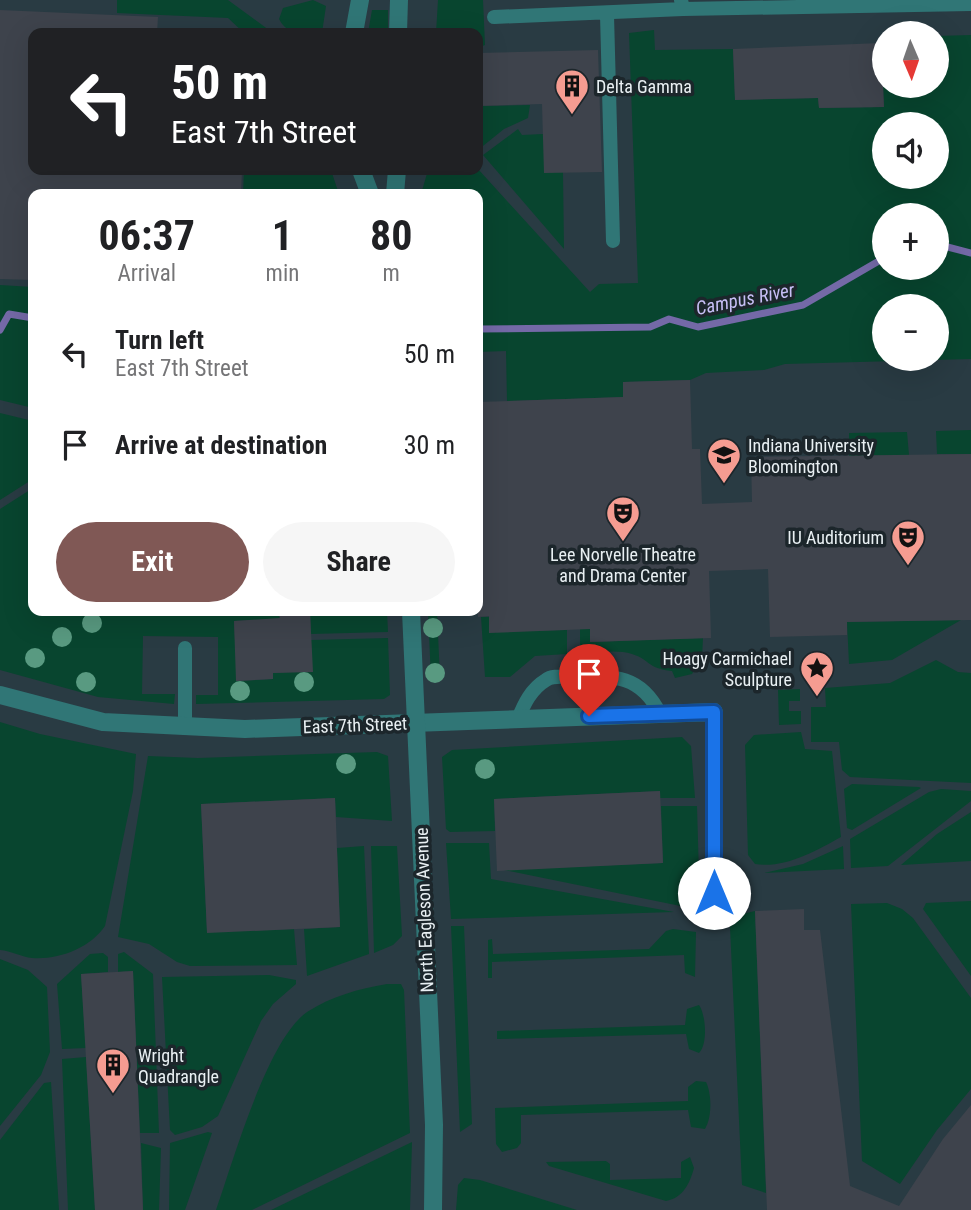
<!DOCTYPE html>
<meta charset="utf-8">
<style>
:root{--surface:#fff;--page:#f6f6f6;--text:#202124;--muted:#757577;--accent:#805855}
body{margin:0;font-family:"Roboto Condensed",sans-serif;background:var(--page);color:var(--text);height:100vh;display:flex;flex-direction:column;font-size:26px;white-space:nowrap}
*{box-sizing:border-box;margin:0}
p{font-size:23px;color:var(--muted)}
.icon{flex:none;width:38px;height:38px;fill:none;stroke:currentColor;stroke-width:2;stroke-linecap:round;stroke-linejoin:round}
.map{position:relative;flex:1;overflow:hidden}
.drawer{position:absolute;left:28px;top:189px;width:455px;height:427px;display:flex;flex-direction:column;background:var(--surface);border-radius:14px;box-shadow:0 7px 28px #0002}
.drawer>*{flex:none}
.top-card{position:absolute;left:28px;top:28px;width:455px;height:147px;border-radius:14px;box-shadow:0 7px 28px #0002;background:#202124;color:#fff;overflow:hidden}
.needle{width:46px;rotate:178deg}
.buttons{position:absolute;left:872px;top:21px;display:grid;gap:14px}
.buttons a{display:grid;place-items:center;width:77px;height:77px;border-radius:50%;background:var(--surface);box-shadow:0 7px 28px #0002;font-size:35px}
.pin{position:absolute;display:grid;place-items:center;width:60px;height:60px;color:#fff;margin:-72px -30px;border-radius:50% 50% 50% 0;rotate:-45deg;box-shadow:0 0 7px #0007}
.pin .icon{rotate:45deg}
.me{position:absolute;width:77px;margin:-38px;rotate:0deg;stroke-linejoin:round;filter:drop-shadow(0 0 5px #0008)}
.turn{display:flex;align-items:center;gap:24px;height:147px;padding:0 28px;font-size:32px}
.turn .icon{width:91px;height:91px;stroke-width:2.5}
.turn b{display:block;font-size:49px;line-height:60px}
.eta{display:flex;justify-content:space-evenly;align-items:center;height:119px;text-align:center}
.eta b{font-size:42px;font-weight:700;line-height:49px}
.primary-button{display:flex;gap:14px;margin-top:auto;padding:14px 28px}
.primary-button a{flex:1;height:80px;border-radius:42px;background:var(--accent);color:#fff;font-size:28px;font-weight:700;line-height:80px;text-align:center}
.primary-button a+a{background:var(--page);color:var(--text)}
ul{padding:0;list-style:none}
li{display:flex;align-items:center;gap:21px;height:91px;padding:0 28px}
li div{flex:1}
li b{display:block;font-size:26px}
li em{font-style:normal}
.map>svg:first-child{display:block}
.built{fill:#293b43;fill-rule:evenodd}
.green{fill:#08452f;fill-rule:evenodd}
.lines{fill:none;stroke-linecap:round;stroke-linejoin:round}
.stream{stroke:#7469a7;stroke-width:7}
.building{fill:#3e434c}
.service{stroke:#307676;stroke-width:14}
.minor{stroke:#307676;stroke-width:18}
.tertiary{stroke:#307676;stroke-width:18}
.tree{fill:#599a81}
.route-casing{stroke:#114b97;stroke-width:18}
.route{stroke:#1a73e8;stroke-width:12}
.labels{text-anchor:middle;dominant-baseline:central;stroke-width:7;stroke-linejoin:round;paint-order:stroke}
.poi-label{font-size:18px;fill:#e9f0f3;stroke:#1c262b;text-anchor:start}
.street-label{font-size:18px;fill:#e9f0f3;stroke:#1c262b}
.water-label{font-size:19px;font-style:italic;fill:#c7bff5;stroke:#1c262b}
</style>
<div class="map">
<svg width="971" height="1210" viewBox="0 0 971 1210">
<rect width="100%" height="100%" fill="#253035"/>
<!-- built -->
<path class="built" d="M 0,0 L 971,0 L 971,1210 L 0,1210 ZM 33,33 L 478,33 L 478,170 L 33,170 ZM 884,33 L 936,33 L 936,86 L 884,86 ZM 884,124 L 936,124 L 936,177 L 884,177 ZM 33,194 L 478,194 L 478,611 L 33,611 ZM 884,215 L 936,215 L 936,268 L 884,268 ZM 884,306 L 936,306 L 936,359 L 884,359 Z"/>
<!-- green -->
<path class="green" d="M 117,0 L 228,0 L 273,33 L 244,33 L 228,18 L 117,13 Z
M 313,0 L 326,6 L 322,33 C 305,33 288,37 279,19 L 283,8 Z
M 438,0 L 483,0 L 485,45 L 478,48 L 478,33 L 436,33 Z
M 372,10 L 388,10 L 388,33 L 368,33 Z
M 654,30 L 655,50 L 733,49 L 735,100 L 818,98 L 819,108 L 884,107 L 881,38 L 884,38 L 884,86 L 936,86 L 936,36 L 971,35 L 971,359 L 785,364 L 764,370 L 706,373 L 690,380 L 623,382 L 623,397 L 507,401 L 506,351 L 478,352 L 478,194 L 421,194 L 428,170 L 478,169 L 590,292 L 599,284 L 638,283 L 629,33 ZM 884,124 L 936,124 L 936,177 L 884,177 ZM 884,215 L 936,215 L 936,268 L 884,268 ZM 884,306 L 936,306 L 936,359 L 884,359 Z
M 530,105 L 528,118 L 504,129 L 478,150 L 478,106 Z
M 518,129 L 522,135 L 543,134 L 563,172 L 564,249 L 483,155 Z
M 244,170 L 331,170 L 339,194 L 243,194 Z
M 0,285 L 33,287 L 33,408 L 0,400 Z
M 0,413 L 33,421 L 33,479 L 0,500 Z
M 971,430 L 971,454 L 937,454 L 936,431 Z
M 907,432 L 909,455 L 849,456 L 849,433 Z
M 33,488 L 33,611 L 279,611 L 280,630 L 271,619 L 234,621 L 237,681 L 273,679 L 273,673 L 312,671 L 311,640 L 388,638 L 390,695 L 384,699 L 196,704 L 196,695 L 218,695 L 218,637 L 143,636 L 142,694 L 175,694 L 174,704 L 98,697 L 0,670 L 0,509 Z
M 310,611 L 387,611 L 388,632 L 311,634 Z
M 428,611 L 437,611 L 440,679 L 431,679 Z
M 481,617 L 489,617 L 489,632 L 567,630 L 567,654 L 535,656 L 510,677 L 485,677 Z
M 961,620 L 892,660 L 849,664 L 847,622 Z
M 580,629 L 590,629 L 591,642 L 703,638 L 702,658 L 692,674 L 675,678 L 672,671 C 646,668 651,660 632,654 C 616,649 597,653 580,654 Z
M 936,660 L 958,672 L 971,673 L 971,783 L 850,777 L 842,770 L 839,742 L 811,742 L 811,707 L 826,707 L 825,688 L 890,683 Z
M 800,689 L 800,701 L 789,701 L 789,711 L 801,711 L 801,724 L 779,725 L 778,690 Z
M 0,722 L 40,734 L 136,754 L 133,791 L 105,926 C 90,948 59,960 32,958 C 22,957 11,951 0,950 Z
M 801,732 L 805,749 L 832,751 L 841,837 C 816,851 784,869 755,864 L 748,855 L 745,745 L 754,735 Z
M 682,737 L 691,746 L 695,798 L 660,798 L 660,791 L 494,799 L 495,831 L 450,832 L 446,829 L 442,757 L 452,750 Z
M 377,752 L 388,756 L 392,821 L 336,817 L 335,798 L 201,804 L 207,932 L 294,929 L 297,965 L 190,966 L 177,962 L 149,944 L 118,937 L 148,756 L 198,758 Z
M 852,784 L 919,787 L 921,788 L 852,830 L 847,828 L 844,789 Z
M 941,789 L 971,791 L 971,801 L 888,866 L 851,868 L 850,839 L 929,792 Z
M 661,806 L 697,806 L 700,910 L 504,870 L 663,863 Z
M 971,812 L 971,861 L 901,865 L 937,834 Z
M 446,843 L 489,843 L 491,879 L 674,912 L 451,919 Z
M 364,846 L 369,954 L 307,976 L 304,929 L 340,927 L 337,848 Z
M 371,846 L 397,846 L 402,936 L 393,945 L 374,953 Z
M 843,846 L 844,869 L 764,873 L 803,864 Z
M 971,901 L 971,976 L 923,909 L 926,903 Z
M 887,903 L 902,909 L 913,918 L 971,998 L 971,1089 L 937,1130 L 900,1184 L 862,1161 L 851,904 Z
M 755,911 L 766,1193 L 742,1185 L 730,927 L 738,915 Z
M 451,926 L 464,926 L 472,1124 L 460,1132 Z
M 673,929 L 696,932 L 695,977 L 685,973 L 684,955 L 492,962 L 492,978 L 488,978 L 488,940 L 492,939 L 493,954 L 649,949 L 666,931 Z
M 124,952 L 153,974 L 159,1133 L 140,1133 L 133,971 L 118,972 L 118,954 Z
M 103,953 L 108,957 L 108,972 L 81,974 L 86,1048 L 62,1049 L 57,984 L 90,954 Z
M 0,959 L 28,970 L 47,987 L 50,1052 L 41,1075 L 0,1126 Z
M 269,975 L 296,980 L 296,984 L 273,1004 L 261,1021 L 218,1116 L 202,1127 L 175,1135 L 170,1130 L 162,977 Z
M 387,984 L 401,984 L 404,990 L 410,1133 L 252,1210 L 216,1210 C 233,1162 267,1040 307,1012 C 332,996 358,989 387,984 Z
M 699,1005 C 706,1015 708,1044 699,1053 L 689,1049 L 686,1034 L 497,1039 L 497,1031 L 685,1025 L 687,1009 Z
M 86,1057 L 95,1210 L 68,1210 L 62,1059 Z
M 696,1081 L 706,1082 C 712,1094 712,1118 705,1129 L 691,1127 L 688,1110 L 521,1115 L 521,1143 L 517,1148 L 502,1152 L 496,1144 L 495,1108 L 688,1101 L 688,1087 Z
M 51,1082 L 59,1210 L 0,1210 L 0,1140 L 44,1083 Z
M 208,1132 L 212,1133 L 185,1210 L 169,1210 L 170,1143 Z
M 412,1142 L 410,1210 L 271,1210 Z
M 141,1143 L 161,1148 L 159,1210 L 143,1210 Z
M 690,1157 L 694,1168 C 690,1183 683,1198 666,1201 L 549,1166 L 546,1162 L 606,1161 L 610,1164 L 610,1180 L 681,1178 L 681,1162 Z
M 464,1178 L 480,1180 L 577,1210 L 456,1210 L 458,1185 Z"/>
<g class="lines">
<!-- stream -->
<path class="stream" d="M 936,244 L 971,253
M 478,329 L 650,327 L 669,319 L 698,327 L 803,305 L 884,258
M 0,330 L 9,314 L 33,318"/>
</g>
<!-- building -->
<path class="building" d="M 0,10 L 158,17 L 157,33 L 33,33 L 33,170 L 242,170 L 241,194 L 33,194 L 33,280 L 0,279 Z
M 881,43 L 884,107 L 819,108 L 818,98 L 735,100 L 733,49 Z
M 598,50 L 602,172 L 544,173 L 542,104 L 478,106 L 478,53 Z
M 690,380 L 692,449 L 700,449 L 702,504 L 752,502 L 751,457 L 971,454 L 971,620 L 847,622 L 847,635 L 770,637 L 768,569 L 709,571 L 711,638 L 590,642 L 590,629 L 489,633 L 489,616 L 478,617 L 478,402 L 623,397 L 623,382 Z
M 279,611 L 310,611 L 313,672 L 273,673 L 273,679 L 236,681 L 234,621 L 280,618 Z
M 660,791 L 663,863 L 497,871 L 494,799 Z
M 335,798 L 340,927 L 207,933 L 201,804 Z
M 804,909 L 804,930 L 820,930 L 850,1186 L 899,1206 L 943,1139 L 971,1105 L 971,1210 L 767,1210 L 755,911 Z
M 133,971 L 143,1210 L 95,1210 L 81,974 Z"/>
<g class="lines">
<!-- service -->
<path class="service" d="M 681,0 L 683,9 L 971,4
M 607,15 L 613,241
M 494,17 L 683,9
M 518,719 C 524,704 531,689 546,680 C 552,675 564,677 572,677 C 611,676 640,673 660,714
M 185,728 L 185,648"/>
<!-- minor -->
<path class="minor" d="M 0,695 L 103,722 L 245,729 L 714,712 L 714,921"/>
<!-- tertiary -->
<path class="tertiary" d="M 354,33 L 360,0
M 398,33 L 399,0
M 361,170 L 370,194
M 395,194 L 397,170
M 411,611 L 434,1125 L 433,1210"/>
</g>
<!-- trees -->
<g class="tree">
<circle cx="92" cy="623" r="10"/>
<circle cx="433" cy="628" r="10"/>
<circle cx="62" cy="637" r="10"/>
<circle cx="35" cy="658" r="10"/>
<circle cx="435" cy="673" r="10"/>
<circle cx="86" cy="682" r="10"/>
<circle cx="304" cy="682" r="10"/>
<circle cx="240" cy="691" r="10"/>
<circle cx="346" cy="764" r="10"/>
<circle cx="485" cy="769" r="10"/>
</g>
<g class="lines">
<!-- route casing -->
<g class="route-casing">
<path id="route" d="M 589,716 L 714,712 L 714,893"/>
</g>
<!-- route -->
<use href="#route" class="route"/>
</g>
<!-- icons -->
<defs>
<g id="building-pin" transform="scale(1.75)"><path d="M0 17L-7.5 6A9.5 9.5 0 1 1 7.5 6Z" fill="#f59c91" stroke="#1c262b"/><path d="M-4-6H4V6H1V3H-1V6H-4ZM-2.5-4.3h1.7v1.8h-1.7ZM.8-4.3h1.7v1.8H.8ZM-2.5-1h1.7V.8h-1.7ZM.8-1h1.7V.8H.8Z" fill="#111"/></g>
<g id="university-pin" transform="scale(1.75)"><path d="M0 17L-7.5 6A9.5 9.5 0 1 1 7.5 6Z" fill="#f59c91" stroke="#1c262b"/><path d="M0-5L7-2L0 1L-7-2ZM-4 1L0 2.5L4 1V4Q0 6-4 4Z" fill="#111"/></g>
<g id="theatre-pin" transform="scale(1.75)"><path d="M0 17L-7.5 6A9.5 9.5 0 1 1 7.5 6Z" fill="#f59c91" stroke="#1c262b"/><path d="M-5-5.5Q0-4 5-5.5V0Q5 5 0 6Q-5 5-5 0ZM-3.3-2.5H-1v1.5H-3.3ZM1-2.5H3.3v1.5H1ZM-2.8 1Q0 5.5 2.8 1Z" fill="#111"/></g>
<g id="sight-pin" transform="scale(1.75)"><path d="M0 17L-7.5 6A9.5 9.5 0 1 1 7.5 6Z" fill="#f59c91" stroke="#1c262b"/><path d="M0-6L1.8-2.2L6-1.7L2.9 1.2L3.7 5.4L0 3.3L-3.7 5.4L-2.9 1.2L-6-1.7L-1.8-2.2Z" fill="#111"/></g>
</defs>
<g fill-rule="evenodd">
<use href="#building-pin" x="572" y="86"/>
<use href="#university-pin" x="724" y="455"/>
<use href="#theatre-pin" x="623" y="513"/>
<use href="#theatre-pin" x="908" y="537"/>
<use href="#sight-pin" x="817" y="668"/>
<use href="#building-pin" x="113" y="1065"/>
</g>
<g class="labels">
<!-- poi labels -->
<g class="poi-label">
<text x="596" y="86">Delta Gamma</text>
<text x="748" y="445">Indiana University<tspan x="748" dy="21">Bloomington</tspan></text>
<text x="884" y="537" text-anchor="end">IU Auditorium</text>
<text x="623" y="554" text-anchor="middle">Lee Norvelle Theatre<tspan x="623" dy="21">and Drama Center</tspan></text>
<text x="792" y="658" text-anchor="end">Hoagy Carmichael<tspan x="792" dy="21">Sculpture</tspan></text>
<text x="138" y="1055">Wright<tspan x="138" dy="21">Quadrangle</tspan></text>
</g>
<!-- street labels -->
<g class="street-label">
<text transform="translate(355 725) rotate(-2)">East 7th Street</text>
<text transform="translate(424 910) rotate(-92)">North Eagleson Avenue</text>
</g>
<!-- water labels -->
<g class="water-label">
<text transform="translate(745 299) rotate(-11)">Campus River</text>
</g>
</g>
</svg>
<div class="buttons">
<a><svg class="needle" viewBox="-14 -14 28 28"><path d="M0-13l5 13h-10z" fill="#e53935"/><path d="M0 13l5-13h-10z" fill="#757577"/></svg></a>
<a><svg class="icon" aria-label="sound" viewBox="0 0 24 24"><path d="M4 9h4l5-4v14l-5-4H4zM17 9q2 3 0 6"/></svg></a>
<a>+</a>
<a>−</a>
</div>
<div class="pin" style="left:589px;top:716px;background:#d93025"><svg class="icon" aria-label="arrive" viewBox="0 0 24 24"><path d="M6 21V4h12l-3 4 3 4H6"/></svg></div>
<svg class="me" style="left:714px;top:893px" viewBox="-20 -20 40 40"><circle r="19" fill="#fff"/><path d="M0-13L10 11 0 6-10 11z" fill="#1a73e8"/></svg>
<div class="top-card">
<div class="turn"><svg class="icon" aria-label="left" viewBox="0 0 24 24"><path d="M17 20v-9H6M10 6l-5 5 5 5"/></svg><div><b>50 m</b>East 7th Street</div></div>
</div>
<section class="drawer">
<div class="eta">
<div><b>06:37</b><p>Arrival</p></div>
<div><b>1</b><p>min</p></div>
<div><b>80</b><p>m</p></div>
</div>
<ul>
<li><svg class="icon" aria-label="left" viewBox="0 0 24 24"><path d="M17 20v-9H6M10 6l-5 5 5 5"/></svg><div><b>Turn left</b><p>East 7th Street</p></div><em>50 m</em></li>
<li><svg class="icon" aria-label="arrive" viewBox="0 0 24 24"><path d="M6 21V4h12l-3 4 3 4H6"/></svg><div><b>Arrive at destination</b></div><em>30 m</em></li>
</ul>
<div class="primary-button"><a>Exit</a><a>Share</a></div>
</section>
</div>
